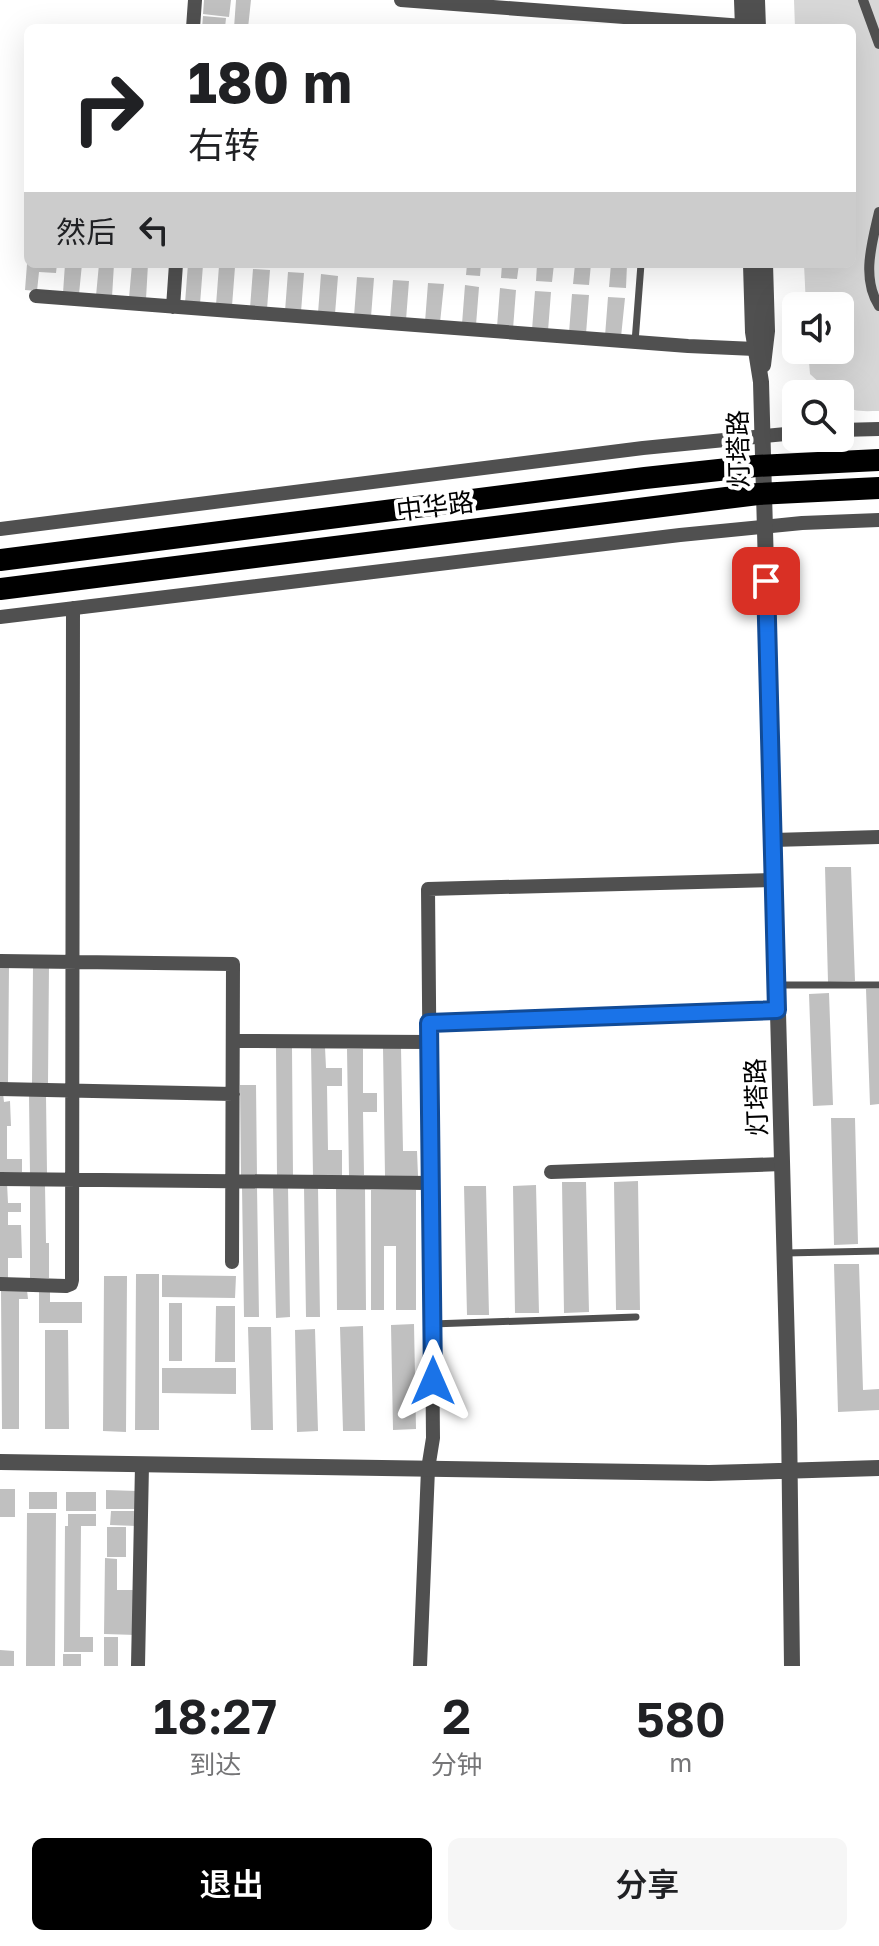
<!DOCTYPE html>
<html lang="zh">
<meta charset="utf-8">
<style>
:root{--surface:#fff;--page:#f6f6f6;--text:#202124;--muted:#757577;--accent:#000}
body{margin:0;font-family:"Golos Text","Noto Sans SC",sans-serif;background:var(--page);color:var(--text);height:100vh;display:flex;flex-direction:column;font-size:30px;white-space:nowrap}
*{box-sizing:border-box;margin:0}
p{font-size:26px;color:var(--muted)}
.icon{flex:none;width:44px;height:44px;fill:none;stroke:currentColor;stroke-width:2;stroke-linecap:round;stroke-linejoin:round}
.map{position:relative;height:1666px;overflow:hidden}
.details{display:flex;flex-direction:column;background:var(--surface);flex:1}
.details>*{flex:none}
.guide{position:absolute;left:24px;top:24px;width:832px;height:244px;border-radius:12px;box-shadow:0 8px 32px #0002;background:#fff;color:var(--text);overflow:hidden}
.tools{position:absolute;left:782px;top:292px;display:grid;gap:16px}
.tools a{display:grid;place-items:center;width:72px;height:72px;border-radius:12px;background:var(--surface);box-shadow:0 8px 32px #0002;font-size:40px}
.pin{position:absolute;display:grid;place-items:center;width:68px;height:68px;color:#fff;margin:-34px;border-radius:16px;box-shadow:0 4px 12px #0006}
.me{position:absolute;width:88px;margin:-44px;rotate:0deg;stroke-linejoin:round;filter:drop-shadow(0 0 6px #0008)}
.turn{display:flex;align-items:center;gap:28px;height:168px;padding:0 32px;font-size:36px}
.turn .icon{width:104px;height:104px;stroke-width:2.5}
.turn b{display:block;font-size:56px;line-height:68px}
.then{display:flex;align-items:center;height:76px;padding:0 32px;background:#0003;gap:16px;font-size:30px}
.eta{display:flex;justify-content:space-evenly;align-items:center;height:136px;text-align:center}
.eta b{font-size:48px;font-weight:600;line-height:56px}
.action{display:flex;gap:16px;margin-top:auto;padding:16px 32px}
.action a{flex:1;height:92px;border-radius:12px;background:var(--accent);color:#fff;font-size:32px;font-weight:600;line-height:92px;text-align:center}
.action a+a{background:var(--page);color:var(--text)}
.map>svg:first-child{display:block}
.green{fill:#d7d7d7}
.building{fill:#c0c0c0}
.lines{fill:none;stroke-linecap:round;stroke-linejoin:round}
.service{stroke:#505050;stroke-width:7}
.pedestrian{stroke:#505050;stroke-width:10}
.minor{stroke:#505050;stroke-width:14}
.tertiary{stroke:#505050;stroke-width:16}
.trunk{stroke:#000;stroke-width:22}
.route-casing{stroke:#114b97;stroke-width:20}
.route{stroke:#1a73e8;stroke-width:14}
.labels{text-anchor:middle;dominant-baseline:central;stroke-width:8;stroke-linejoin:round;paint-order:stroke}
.street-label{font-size:26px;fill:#000;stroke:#fff}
</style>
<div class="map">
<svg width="879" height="1666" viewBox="0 0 879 1666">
<rect width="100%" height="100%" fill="#fff"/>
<!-- green -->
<path class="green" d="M 794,0 L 879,0 L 879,411 C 863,411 852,413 840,402 L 840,394 L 832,394 L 810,374 L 808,350 L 840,350 L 840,306 L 806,306 L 804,264 L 852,264 L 852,28 L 795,28 Z"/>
<!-- building -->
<path class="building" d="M 204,0 L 231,0 L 229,17 L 203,14 Z
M 236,0 L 251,0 L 248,28 L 234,28 Z
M 203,16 L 226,18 L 225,28 L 202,28 Z
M 27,264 L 57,264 L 56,273 L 39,272 L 37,291 L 25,290 Z
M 65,264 L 82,264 L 79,294 L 63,293 Z
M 99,264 L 114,264 L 112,297 L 96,296 Z
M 132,264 L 148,264 L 146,299 L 129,298 Z
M 188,264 L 203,265 L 200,304 L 185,303 Z
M 467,264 L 481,264 L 480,276 L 466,275 Z
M 502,264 L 519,264 L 517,279 L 501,278 Z
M 537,264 L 554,264 L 552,282 L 536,281 Z
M 575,264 L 591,264 L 589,285 L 573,284 Z
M 611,264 L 627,264 L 626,288 L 609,287 Z
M 219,266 L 235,267 L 232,306 L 216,305 Z
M 253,269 L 270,270 L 267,309 L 250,308 Z
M 288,272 L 304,273 L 301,312 L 285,311 Z
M 321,274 L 338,276 L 335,314 L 318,313 Z
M 357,277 L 374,278 L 371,317 L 354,316 Z
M 393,280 L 409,281 L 406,320 L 390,319 Z
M 428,283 L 444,284 L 440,323 L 425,322 Z
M 465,285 L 479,287 L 476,325 L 462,324 Z
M 500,288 L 516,290 L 513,329 L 497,327 Z
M 535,291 L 551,292 L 548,331 L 532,330 Z
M 572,294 L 589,295 L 586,334 L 569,333 Z
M 608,297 L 625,298 L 621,337 L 605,336 Z
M 825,867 L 851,867 L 855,981 L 828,982 Z
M 33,966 L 49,966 L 48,1083 L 32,1083 Z
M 0,967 L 9,967 L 8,1083 L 0,1083 Z
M 866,989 L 879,989 L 879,1104 L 870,1105 Z
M 829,993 L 833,1105 L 813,1106 L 809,994 Z
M 325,1047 L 326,1068 L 342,1068 L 342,1086 L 327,1086 L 328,1150 L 342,1150 L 342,1176 L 313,1176 L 311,1048 Z
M 276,1048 L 292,1048 L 293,1177 L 277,1177 Z
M 383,1048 L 401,1048 L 403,1151 L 417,1151 L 418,1176 L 385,1176 Z
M 347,1049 L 363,1049 L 363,1093 L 377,1093 L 377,1112 L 363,1112 L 364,1175 L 349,1176 Z
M 240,1085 L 256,1085 L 257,1177 L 241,1177 Z
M 0,1093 L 3,1093 L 4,1102 L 10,1101 L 11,1126 L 7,1126 L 7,1159 L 22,1159 L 22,1172 L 0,1172 Z
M 29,1096 L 46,1096 L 47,1173 L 30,1174 Z
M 831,1118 L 855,1118 L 858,1244 L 834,1245 Z
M 638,1181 L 640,1310 L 616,1310 L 614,1182 Z
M 562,1182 L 586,1182 L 589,1312 L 564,1313 Z
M 0,1183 L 7,1183 L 8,1203 L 21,1203 L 21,1212 L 8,1212 L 8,1225 L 21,1225 L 22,1258 L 8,1258 L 8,1278 L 0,1278 Z
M 30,1185 L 45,1185 L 46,1243 L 49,1243 L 49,1278 L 30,1278 Z
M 536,1185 L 539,1313 L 515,1313 L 513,1186 Z
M 273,1186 L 288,1186 L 290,1317 L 276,1318 Z
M 336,1186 L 365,1186 L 366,1310 L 337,1310 Z
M 464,1186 L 486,1186 L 489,1315 L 467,1315 Z
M 242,1187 L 257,1187 L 259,1317 L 244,1317 Z
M 304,1187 L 318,1187 L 320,1317 L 306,1317 Z
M 371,1190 L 416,1190 L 416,1310 L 396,1310 L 396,1246 L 384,1246 L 384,1310 L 371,1310 Z
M 834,1264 L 859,1264 L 863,1390 L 879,1389 L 879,1410 L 838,1412 Z
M 136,1274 L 159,1274 L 159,1430 L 135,1430 Z
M 162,1275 L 236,1276 L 235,1298 L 162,1297 Z
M 104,1276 L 127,1276 L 126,1432 L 103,1431 Z
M 1,1290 L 27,1290 L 28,1299 L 19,1299 L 19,1429 L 2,1429 Z
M 39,1291 L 50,1291 L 50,1302 L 82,1302 L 82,1323 L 39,1323 Z
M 169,1303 L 182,1303 L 182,1361 L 169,1361 Z
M 216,1306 L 235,1306 L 235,1362 L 215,1362 Z
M 414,1324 L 416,1429 L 393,1430 L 391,1325 Z
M 363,1326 L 365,1431 L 343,1431 L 340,1327 Z
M 248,1327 L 271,1327 L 273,1430 L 251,1430 Z
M 315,1329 L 318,1431 L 297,1432 L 295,1330 Z
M 45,1330 L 68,1330 L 69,1429 L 45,1429 Z
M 162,1368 L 236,1368 L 236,1394 L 162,1393 Z
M 0,1489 L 15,1489 L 15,1517 L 0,1517 Z
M 106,1490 L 137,1491 L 137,1509 L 106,1509 Z
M 29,1492 L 57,1492 L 57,1509 L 29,1509 Z
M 66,1492 L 96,1492 L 96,1511 L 66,1511 Z
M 111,1511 L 138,1511 L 137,1526 L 110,1525 Z
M 27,1513 L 56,1513 L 55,1666 L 26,1666 Z
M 68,1514 L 96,1514 L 96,1526 L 81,1526 L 80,1637 L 93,1637 L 93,1652 L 64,1652 L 65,1526 L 68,1526 Z
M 107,1527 L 126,1527 L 126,1557 L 107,1557 Z
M 105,1558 L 117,1559 L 117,1590 L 136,1590 L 136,1635 L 104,1634 Z
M 104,1637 L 118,1637 L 118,1666 L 104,1666 Z
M 0,1650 L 14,1651 L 14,1666 L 0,1666 Z
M 63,1654 L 81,1654 L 81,1666 L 63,1666 Z"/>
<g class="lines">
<!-- service -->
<path class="service" d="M 635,342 L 641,264
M 779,985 L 879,985
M 785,1253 L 879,1251
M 432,1324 L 636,1317"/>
<!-- pedestrian -->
<path class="pedestrian" d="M 863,0 L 879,44
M 879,212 C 872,243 861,278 879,306"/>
<!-- minor -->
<path class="minor" d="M 401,0 L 743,26
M 193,28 L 195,0
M 36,296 L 688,346 L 755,349
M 173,307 L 176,264
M 840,430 L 879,429
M 0,529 L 643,448 L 796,433
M 0,617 L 680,535 L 802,523 L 879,520
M 773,840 L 879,837
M 0,961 L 233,964 L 232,1262
M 429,1023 L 777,1010
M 233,1041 L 430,1042
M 0,1089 L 233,1094
M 551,1172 L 782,1164
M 0,1179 L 431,1183
M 0,1284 L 66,1286 L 71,1284 L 72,1280 L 73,608
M 138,1666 L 142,1465
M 420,1666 L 428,1469 L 433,1438 L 428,889 L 774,880"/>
<!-- tertiary -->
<path class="tertiary" d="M 742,0 L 743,28
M 757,0 L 758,28
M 751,264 L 753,332 L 761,382 L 789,1421 L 792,1666
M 763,365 L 767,331 L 765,264
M 0,1462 L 709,1473 L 879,1468"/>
<!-- trunk -->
<path class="trunk" d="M 0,560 L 645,478 L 756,466 L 879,460
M 0,589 L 758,494 L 879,488"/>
</g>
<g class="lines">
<!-- route casing -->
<g class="route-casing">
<path id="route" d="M 433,1381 L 429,1023 L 777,1010 L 766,581"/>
</g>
<!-- route -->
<use href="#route" class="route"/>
</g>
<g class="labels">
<!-- street labels -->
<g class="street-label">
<text transform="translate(738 449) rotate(-91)">灯塔路</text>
<text transform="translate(435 506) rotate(-7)">中华路</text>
<text transform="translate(756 1097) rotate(-92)">灯塔路</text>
</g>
</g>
</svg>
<div class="tools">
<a><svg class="icon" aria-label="sound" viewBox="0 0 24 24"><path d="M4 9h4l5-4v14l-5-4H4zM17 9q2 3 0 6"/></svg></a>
<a><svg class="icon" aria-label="search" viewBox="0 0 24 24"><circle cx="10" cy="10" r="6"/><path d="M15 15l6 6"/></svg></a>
</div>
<div class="pin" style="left:766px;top:581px;background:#d93025"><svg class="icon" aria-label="arrive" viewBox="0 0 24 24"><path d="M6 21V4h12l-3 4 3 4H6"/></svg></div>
<svg class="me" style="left:433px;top:1381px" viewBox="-20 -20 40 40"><path d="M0-17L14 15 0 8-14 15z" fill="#1a73e8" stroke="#fff" stroke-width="4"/></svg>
<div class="guide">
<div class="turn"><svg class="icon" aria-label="right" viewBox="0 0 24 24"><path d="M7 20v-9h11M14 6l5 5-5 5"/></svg><div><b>180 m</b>右转</div></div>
<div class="then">然后<svg class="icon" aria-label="left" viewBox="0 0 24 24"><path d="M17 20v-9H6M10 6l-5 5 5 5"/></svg></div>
</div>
</div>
<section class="details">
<div class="eta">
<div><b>18:27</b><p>到达</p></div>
<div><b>2</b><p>分钟</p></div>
<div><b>580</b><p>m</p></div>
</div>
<div class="action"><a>退出</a><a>分享</a></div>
</section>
